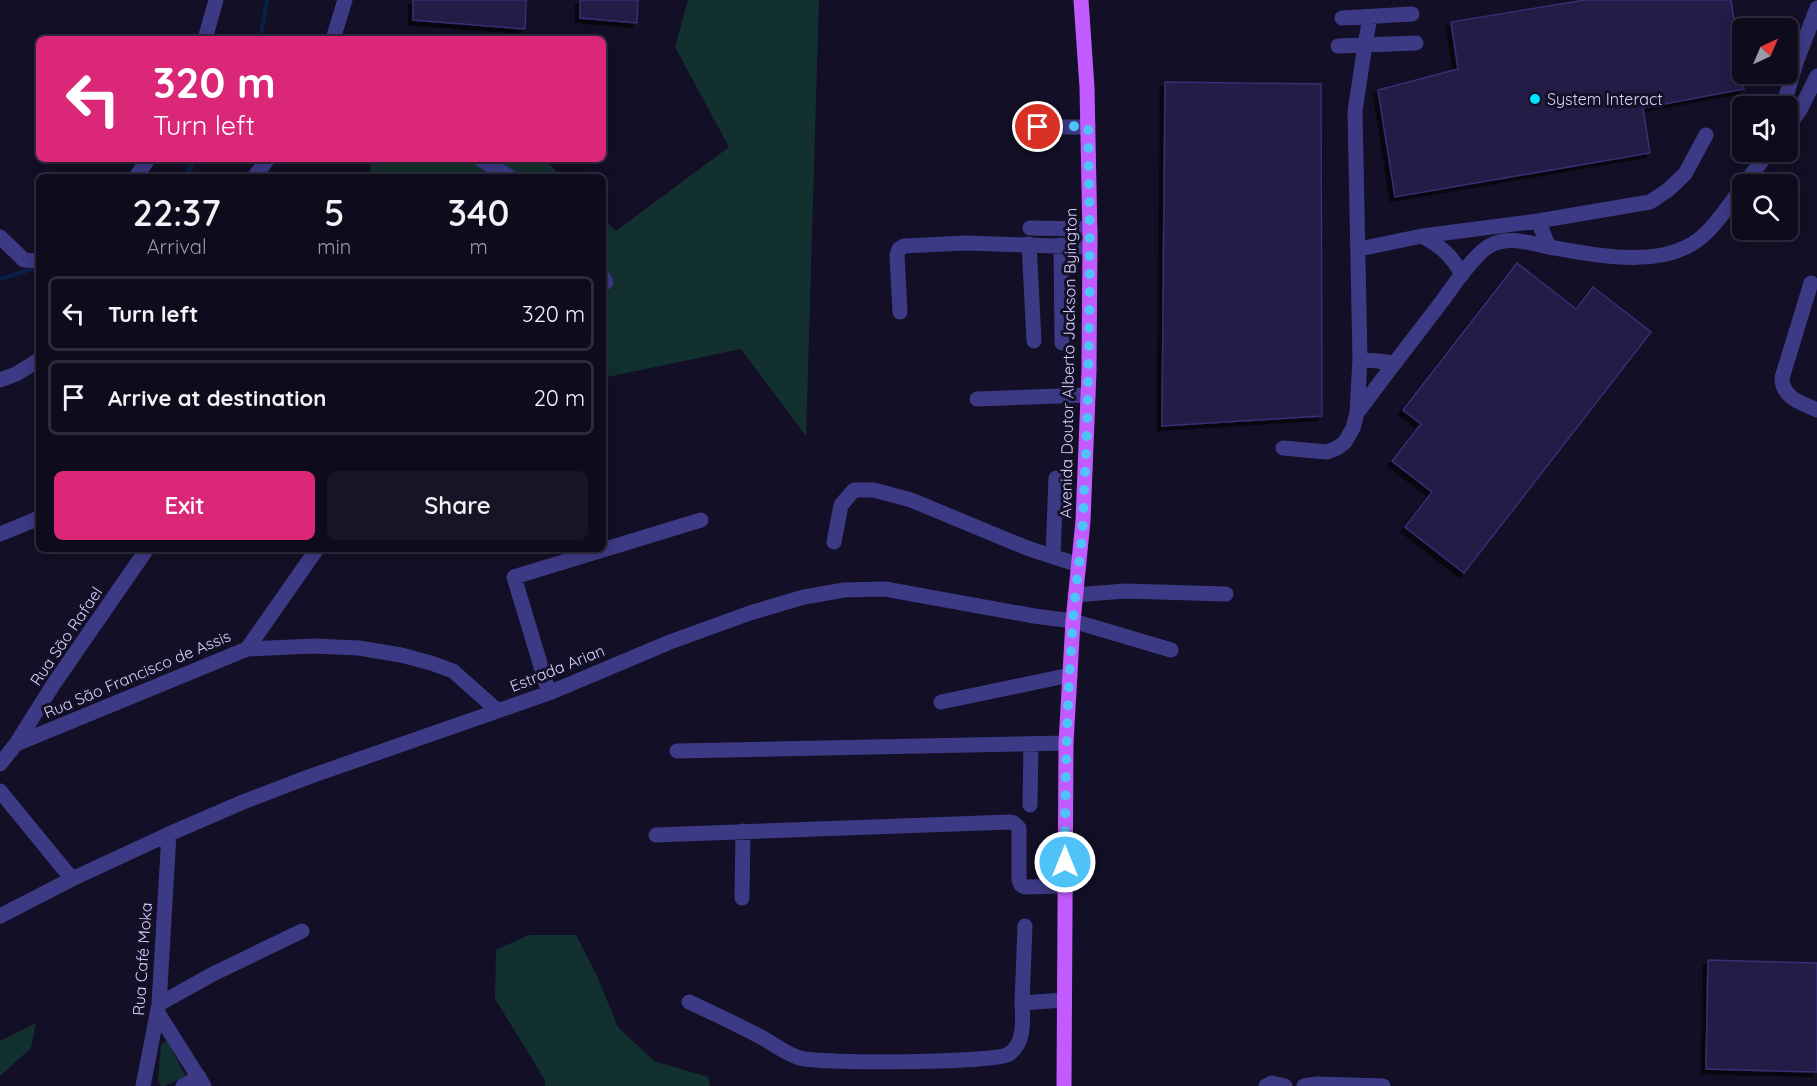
<!DOCTYPE html>
<meta charset="utf-8">
<style>
:root{--surface:#0e0b1c;--page:#171425;--text:#f1f3f6;--muted:#9b9ba3;--line:#2e2b3b;--accent:#db2777}
body{margin:0;font-family:Quicksand,sans-serif;background:var(--page);color:var(--text);height:100vh;display:flex;flex-direction:column;font-size:22px;white-space:nowrap}
*{box-sizing:border-box;margin:0}
p{font-size:20px;color:var(--muted)}
.icon{flex:none;width:33px;height:33px;fill:none;stroke:currentColor;stroke-width:2;stroke-linecap:round;stroke-linejoin:round}
.map{position:relative;flex:1;overflow:hidden}
.details{position:absolute;left:36px;top:174px;width:570px;height:378px;display:flex;flex-direction:column;background:var(--surface);border-radius:9px;box-shadow:0 3px 15px #0003,0 0 0 2px var(--line)}
.details>*{flex:none}
.hud{position:absolute;left:36px;top:36px;width:570px;height:126px;border-radius:9px;box-shadow:0 3px 15px #0003,0 0 0 2px var(--line);background:#db2777;color:#fff;overflow:hidden}
.needle{width:39px;rotate:44deg}
.controls{position:absolute;left:1732px;top:18px;display:grid;gap:12px}
.controls a{display:grid;place-items:center;width:66px;height:66px;border-radius:9px;background:var(--surface);box-shadow:0 3px 15px #0003,0 0 0 2px var(--line);font-size:30px}
.pin{position:absolute;display:grid;place-items:center;width:51px;height:51px;color:#fff;margin:-26px;border:3px solid #fff;border-radius:50%;box-shadow:0 2px 6px #0007}
.me{position:absolute;width:66px;margin:-33px;rotate:0deg;stroke-linejoin:round;filter:drop-shadow(0 0 4px #0008)}
.turn{display:flex;align-items:center;gap:21px;height:126px;padding:0 18px;font-size:27px}
.turn .icon{width:78px;height:78px;stroke-width:2.5}
.turn b{display:block;font-size:42px;line-height:51px}
.eta{display:flex;justify-content:space-evenly;align-items:center;height:102px;text-align:center}
.eta b{font-size:36px;font-weight:600;line-height:42px}
.action{display:flex;gap:12px;margin-top:auto;padding:12px 18px}
.action a{flex:1;height:69px;border-radius:9px;background:var(--accent);color:#fff;font-size:24px;font-weight:600;line-height:69px;text-align:center}
.action a+a{background:var(--page);color:var(--text)}
ul{padding:0;list-style:none}
li{display:flex;align-items:center;gap:18px;height:75px;margin:0 12px 9px;padding:0 6px;border:3px solid var(--line);border-radius:9px}
li div{flex:1}
li b{display:block;font-size:22px}
li em{font-style:normal}
.map>svg:first-child{display:block}
.green{fill:#12302f}
.lines{fill:none;stroke-linecap:round;stroke-linejoin:round}
.stream{stroke:#0a1f44;stroke-width:4.5}
.building{fill:#241b47;stroke:#3b2d73;stroke-width:1.5;filter:url(#shadow)}
.minor{stroke:#3d3a85;stroke-width:15}
.major{stroke:#c25bff;stroke-width:15}
.route{stroke:#4fc3f7;stroke-width:10;stroke-dasharray:0 18}
.poi-dot{fill:#00e5ff;stroke:#130f26;stroke-width:2}
.labels{text-anchor:middle;dominant-baseline:central;stroke-width:6;stroke-linejoin:round;paint-order:stroke}
.poi-label{font-size:16px;fill:#d9d4ff;stroke:#130f26;text-anchor:start}
.street-label{font-size:16px;fill:#d9d4ff;stroke:#130f26}
</style>
<div class="map">
<svg width="1817" height="1086" viewBox="0 0 1817 1086">
<defs>
<filter id="shadow"><feDropShadow dx="-4.5" dy="4.5" stdDeviation="0" flood-color="#0009"/></filter>
</defs>
<rect width="100%" height="100%" fill="#130f26"/>
<!-- green -->
<path class="green" d="M 688,0 L 819,0 L 806,436 L 741,349 L 603,378 L 603,219 L 616,231 L 729,147 L 675,47 Z
M 373,159 L 544,159 L 562,177 L 368,177 Z
M 529,935 L 576,935 L 597,976 L 618,1027 L 654,1061 L 708,1077 L 710,1086 L 545,1086 L 545,1080 L 495,999 L 496,950 Z
M 36,1023 L 31,1048 L 0,1076 L 0,1041 Z
M 167,1040 L 186,1077 L 164,1086 L 161,1086 L 158,1080 L 161,1045 Z"/>
<g class="lines">
<!-- stream -->
<path class="stream" d="M 260,39 L 267,0
M 184,177 L 196,159
M 0,279 L 39,267"/>
</g>
<!-- building -->
<path class="building" d="M 413,0 L 526,0 L 525,29 L 413,20 Z
M 580,0 L 638,0 L 637,23 L 580,18 Z
M 1585,0 L 1731,0 L 1744,89 L 1643,108 L 1650,153 L 1395,197 L 1378,90 L 1458,69 L 1451,22 Z
M 1165,82 L 1321,84 L 1322,416 L 1162,426 Z
M 1517,263 L 1576,309 L 1593,287 L 1651,332 L 1464,573 L 1405,527 L 1432,492 L 1392,461 L 1421,424 L 1403,410 Z
M 1708,960 L 1817,963 L 1817,1072 L 1706,1069 Z"/>
<g class="lines">
<!-- minor -->
<path class="minor" d="M 1342,18 L 1412,14
M 205,39 L 216,0
M 333,39 L 345,0
M 1338,46 L 1365,45 L 1370,17
M 1783,106 L 1797,60 L 1817,8
M 1038,127 L 1088,127
M 1788,127 L 1800,110 L 1817,76
M 480,159 L 510,177
M 136,177 L 148,159
M 254,177 L 268,159
M 1744,184 L 1769,152
M 1538,221 L 1549,247 C 1596,255 1667,271 1705,234 C 1720,220 1731,202 1743,186
M 1030,228 L 1090,229
M 1422,236 C 1440,246 1453,256 1462,275
M 0,237 L 24,260 L 39,261
M 1029,244 L 1034,341
M 1061,245 L 1062,343
M 1359,249 L 1422,236 L 1538,221 L 1650,202 L 1668,190 L 1685,174 L 1706,135
M 603,277 L 606,282
M 1811,283 L 1782,378 C 1782,398 1802,403 1817,410
M 900,312 L 897,255 L 899,249 L 904,246 L 965,243 L 1090,247
M 1360,359 L 1395,363
M 0,380 L 16,374 L 39,360
M 977,399 L 1088,395
M 1357,413 C 1385,375 1414,338 1443,300 C 1453,286 1476,252 1491,245 C 1509,236 1531,243 1549,247
M 1283,448 L 1327,452 L 1337,448 L 1345,442 L 1353,428 L 1357,413 L 1360,359 L 1355,111 L 1365,45 L 1416,43
M 0,534 L 39,518
M 834,542 L 841,505 L 854,490 L 874,490 L 911,500 L 1027,548 L 1079,565
M 1053,557 L 1056,478
M 1075,595 L 1125,591 L 1226,594
M 247,649 L 317,549
M 549,693 L 514,577 L 701,520
M 941,702 L 1070,675
M 16,744 L 53,685 L 147,549
M 677,751 L 1066,743
M 0,764 L 16,744 L 247,649 L 313,646 L 359,648 L 401,655 L 431,663 L 453,671 L 498,711
M 0,791 L 72,879
M 1030,805 L 1031,744
M 656,835 L 1010,822 L 1014,823 L 1019,828 L 1019,880 L 1021,885 L 1025,887 L 1064,886
M 742,898 L 743,831
M 0,916 L 72,879 L 169,834 L 243,802 L 311,776 L 549,693 L 670,642 L 750,613 L 804,597 L 844,590 L 885,589 L 1034,616 L 1073,621 L 1171,650
M 689,1002 C 713,1013 736,1024 759,1036 C 773,1043 785,1054 800,1058 C 820,1064 996,1063 1009,1054 C 1025,1043 1023,1020 1022,1003 L 1064,1000
M 1022,1003 L 1025,926
M 159,1004 L 213,974 L 302,931
M 158,1013 L 204,1086
M 143,1086 L 159,1004 L 169,834
M 183,1086 L 199,1077
M 1266,1086 L 1272,1083 L 1285,1086
M 1304,1086 L 1317,1084 L 1383,1086"/>
<!-- major -->
<path class="major" d="M 1064,1086 L 1066,743 L 1073,621 L 1083,521 L 1089,371 L 1090,238 L 1087,87 L 1081,0"/>
</g>
<g class="lines">
<!-- route -->
<path class="route" d="M 1038,127 L 1088,126 C 1091,257 1090,387 1083,517 C 1082,552 1075,586 1073,621 C 1067,701 1065,781 1065,862"/>
</g>
<!-- markers -->
<circle class="poi-dot" cx="1535" cy="99" r="6"/>
<g class="labels">
<!-- poi labels -->
<g class="poi-label">
<text x="1547" y="99">System Interact</text>
</g>
<!-- street labels -->
<g class="street-label">
<text transform="translate(1068 363) rotate(-89)">Avenida Doutor Alberto Jackson Byington</text>
<text transform="translate(66 636) rotate(-56)">Rua São Rafael</text>
<text transform="translate(557 668) rotate(-22)">Estrada Arian</text>
<text transform="translate(137 674) rotate(-23)">Rua São Francisco de Assis</text>
<text transform="translate(142 959) rotate(-86)">Rua Café Moka</text>
</g>
</g>
</svg>
<div class="controls">
<a><svg class="needle" viewBox="-14 -14 28 28"><path d="M0-13l5 13h-10z" fill="#e53935"/><path d="M0 13l5-13h-10z" fill="#9b9ba3"/></svg></a>
<a><svg class="icon" aria-label="sound" viewBox="0 0 24 24"><path d="M4 9h4l5-4v14l-5-4H4zM17 9q2 3 0 6"/></svg></a>
<a><svg class="icon" aria-label="search" viewBox="0 0 24 24"><circle cx="10" cy="10" r="6"/><path d="M15 15l6 6"/></svg></a>
</div>
<div class="pin" style="left:1038px;top:127px;background:#d93025"><svg class="icon" aria-label="arrive" viewBox="0 0 24 24"><path d="M6 21V4h12l-3 4 3 4H6"/></svg></div>
<svg class="me" style="left:1065px;top:862px" viewBox="-20 -20 40 40"><circle r="17" fill="#4fc3f7" stroke="#fff" stroke-width="3"/><path d="M0-11L8 9 0 5-8 9z" fill="#fff"/></svg>
<div class="hud">
<div class="turn"><svg class="icon" aria-label="left" viewBox="0 0 24 24"><path d="M17 20v-9H6M10 6l-5 5 5 5"/></svg><div><b>320 m</b>Turn left</div></div>
</div>
<section class="details">
<div class="eta">
<div><b>22:37</b><p>Arrival</p></div>
<div><b>5</b><p>min</p></div>
<div><b>340</b><p>m</p></div>
</div>
<ul>
<li><svg class="icon" aria-label="left" viewBox="0 0 24 24"><path d="M17 20v-9H6M10 6l-5 5 5 5"/></svg><div><b>Turn left</b></div><em>320 m</em></li>
<li><svg class="icon" aria-label="arrive" viewBox="0 0 24 24"><path d="M6 21V4h12l-3 4 3 4H6"/></svg><div><b>Arrive at destination</b></div><em>20 m</em></li>
</ul>
<div class="action"><a>Exit</a><a>Share</a></div>
</section>
</div>
